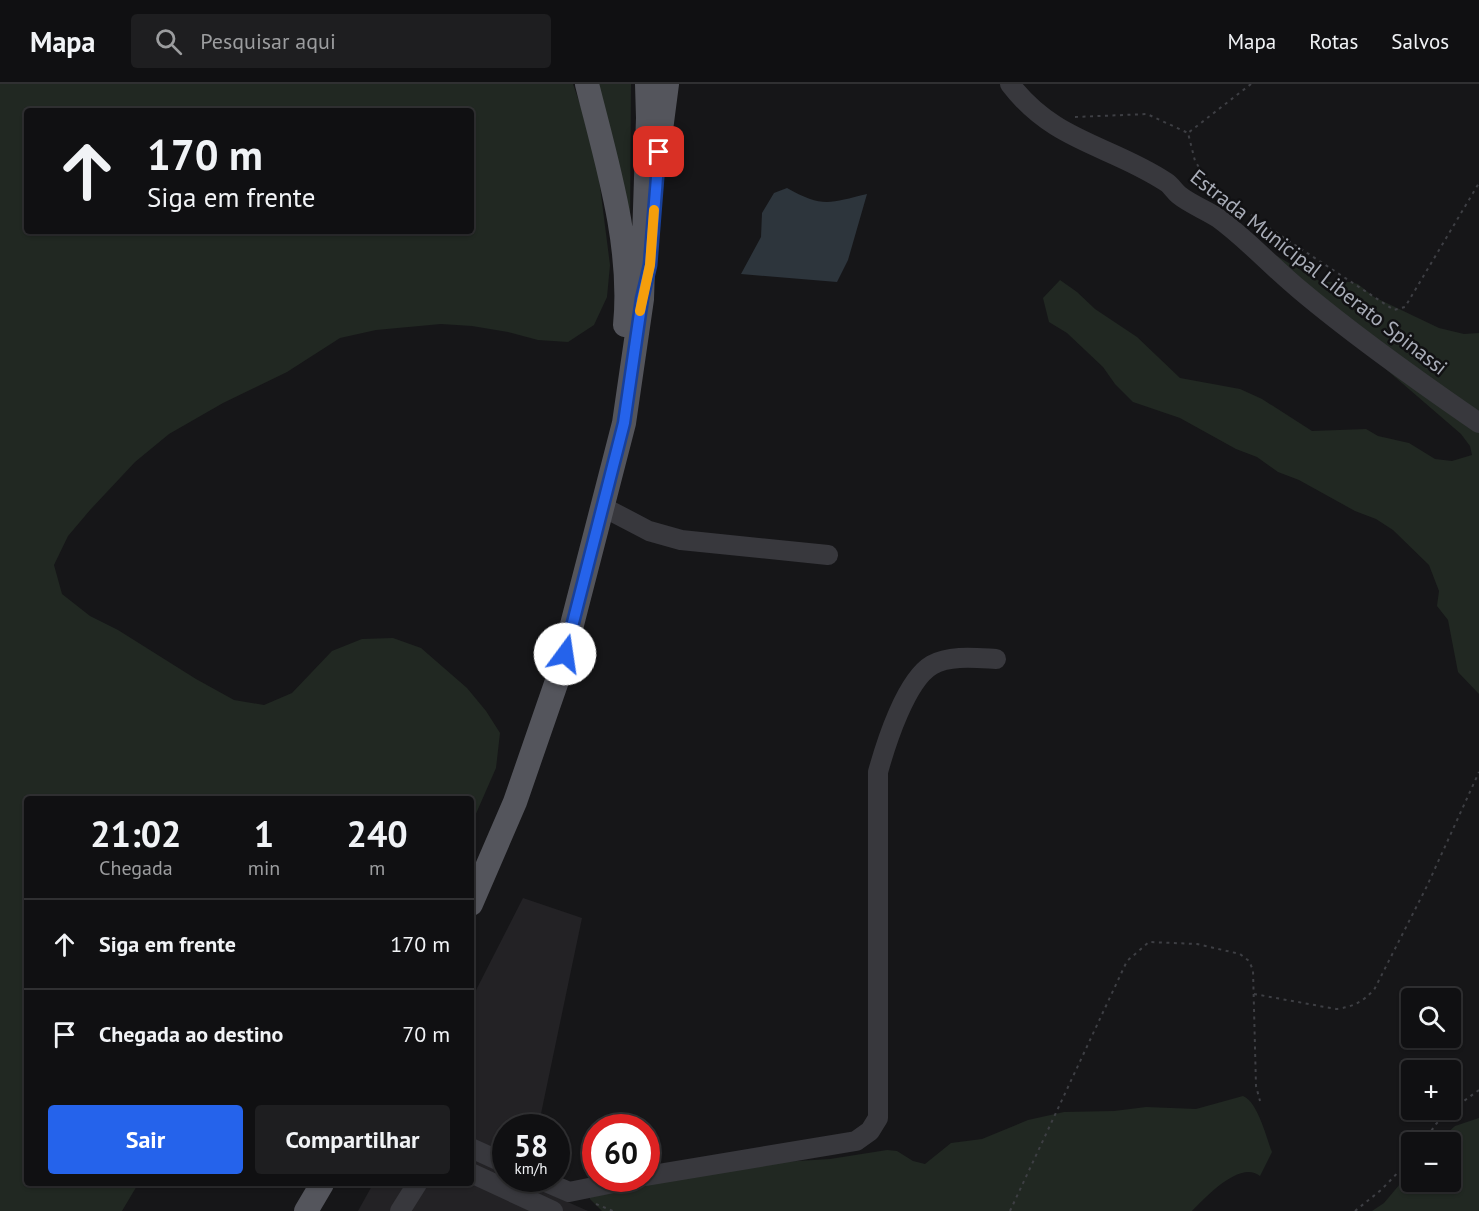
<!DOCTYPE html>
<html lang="pt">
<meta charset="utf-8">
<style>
:root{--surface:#101012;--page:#1e1e20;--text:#f1f3f6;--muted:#9c9d9f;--line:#303032;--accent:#2563eb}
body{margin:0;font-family:"PT Sans",sans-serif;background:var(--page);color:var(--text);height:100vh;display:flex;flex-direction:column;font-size:22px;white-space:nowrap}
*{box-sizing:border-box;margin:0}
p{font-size:20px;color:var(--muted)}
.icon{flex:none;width:33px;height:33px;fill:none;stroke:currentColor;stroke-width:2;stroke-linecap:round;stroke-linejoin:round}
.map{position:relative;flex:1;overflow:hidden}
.details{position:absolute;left:24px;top:712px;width:450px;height:390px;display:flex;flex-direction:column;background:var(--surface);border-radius:6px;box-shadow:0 2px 4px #0004,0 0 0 2px var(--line)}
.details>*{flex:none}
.banner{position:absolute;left:24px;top:24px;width:450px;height:126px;border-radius:6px;box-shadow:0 2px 4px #0004,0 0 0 2px var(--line);background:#101012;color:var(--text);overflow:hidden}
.fabs{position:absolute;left:1401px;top:904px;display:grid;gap:12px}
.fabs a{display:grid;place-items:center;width:60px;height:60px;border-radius:6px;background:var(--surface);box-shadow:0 2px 4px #0004,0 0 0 2px var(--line);font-size:30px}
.speed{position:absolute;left:492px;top:1030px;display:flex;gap:12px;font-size:30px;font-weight:700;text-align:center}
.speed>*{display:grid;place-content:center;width:78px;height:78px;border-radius:50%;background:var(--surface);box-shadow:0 2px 4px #0004,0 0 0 2px var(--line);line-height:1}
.speed small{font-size:15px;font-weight:400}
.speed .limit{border:9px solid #d22;background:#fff;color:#111}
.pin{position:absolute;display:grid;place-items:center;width:51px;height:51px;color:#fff;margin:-26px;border-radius:12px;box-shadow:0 3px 9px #0006}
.me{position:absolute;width:66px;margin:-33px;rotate:14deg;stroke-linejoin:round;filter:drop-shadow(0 0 4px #0008)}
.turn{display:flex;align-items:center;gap:21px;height:126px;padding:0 24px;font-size:27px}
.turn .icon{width:78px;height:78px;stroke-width:2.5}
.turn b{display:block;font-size:42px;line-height:51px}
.eta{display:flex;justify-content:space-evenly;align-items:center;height:102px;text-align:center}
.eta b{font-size:36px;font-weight:800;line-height:42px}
.button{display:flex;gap:12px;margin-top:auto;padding:12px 24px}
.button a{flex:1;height:69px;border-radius:6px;background:var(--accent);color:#fff;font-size:24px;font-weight:800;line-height:69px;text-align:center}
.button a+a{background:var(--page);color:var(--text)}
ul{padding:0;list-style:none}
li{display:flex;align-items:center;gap:18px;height:90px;padding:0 24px;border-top:2px solid var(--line)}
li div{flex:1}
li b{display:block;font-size:22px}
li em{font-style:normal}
header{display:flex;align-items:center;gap:36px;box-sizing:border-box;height:84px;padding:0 30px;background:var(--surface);border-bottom:2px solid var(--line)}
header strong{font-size:28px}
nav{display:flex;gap:33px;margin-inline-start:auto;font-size:21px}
.search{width:420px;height:54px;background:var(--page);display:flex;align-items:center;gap:15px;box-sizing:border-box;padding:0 21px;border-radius:6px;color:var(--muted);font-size:22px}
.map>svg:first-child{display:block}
.built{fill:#232225}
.green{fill:#212822;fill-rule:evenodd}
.water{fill:#2d353c}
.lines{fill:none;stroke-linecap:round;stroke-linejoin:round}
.path{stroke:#3e3f44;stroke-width:2;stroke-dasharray:3 4.5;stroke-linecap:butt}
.minor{stroke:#38383d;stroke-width:20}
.major{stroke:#54555c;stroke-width:24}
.route-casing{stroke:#184099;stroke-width:15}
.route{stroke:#2563eb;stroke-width:10}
.slow{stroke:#f59e0b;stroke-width:10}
.labels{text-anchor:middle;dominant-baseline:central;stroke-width:5;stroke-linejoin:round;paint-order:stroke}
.street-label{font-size:21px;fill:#a9adb8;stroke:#111113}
</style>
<header>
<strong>Mapa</strong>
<div class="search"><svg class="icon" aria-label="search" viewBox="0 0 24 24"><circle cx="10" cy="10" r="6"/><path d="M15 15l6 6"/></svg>Pesquisar aqui</div>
<nav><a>Mapa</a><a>Rotas</a><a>Salvos</a></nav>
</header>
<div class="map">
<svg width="1479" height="1127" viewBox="0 0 1479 1127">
<rect width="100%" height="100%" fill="#161618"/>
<!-- built -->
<path class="built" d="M 523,814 L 582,834 L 538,1044 L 506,1044 L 506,1095 L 527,1095 L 527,1100 L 588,1127 L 358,1127 L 373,1100 L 471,1100 L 471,916 Z"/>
<!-- green -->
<path class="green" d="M 0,0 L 573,0 L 581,23 L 598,87 L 610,181 L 607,213 L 594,241 L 568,258 L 538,256 L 508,248 L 472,242 L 441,240 L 376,246 L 340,254 L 287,288 L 223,319 L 169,350 L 135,378 L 90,426 L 68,452 L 54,481 L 62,510 L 90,532 L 118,546 L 196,595 L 234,616 L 264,621 L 292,609 L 332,567 L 362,555 L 393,554 L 421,564 L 467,604 L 486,627 L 500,649 L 496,684 L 471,741 L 471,716 L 27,716 L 27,1100 L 138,1100 L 122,1127 L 0,1127 ZM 27,27 L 471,27 L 471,147 L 27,147 Z
M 592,0 L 631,0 L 630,152 Z
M 1277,172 L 1321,198 L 1349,198 L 1358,200 L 1374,213 L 1439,244 L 1464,250 L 1479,249 L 1479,610 L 1458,588 L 1448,536 L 1437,522 L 1439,507 L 1429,481 L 1393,446 L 1376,435 L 1355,427 L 1299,396 L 1278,388 L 1257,373 L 1236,365 L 1180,334 L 1133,318 L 1115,300 L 1103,283 L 1067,249 L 1049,238 L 1043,214 L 1060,196 L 1077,208 L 1095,225 L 1137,253 L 1180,294 L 1240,305 L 1262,315 L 1312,347 L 1366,345 L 1378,352 L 1409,359 L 1435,375 L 1452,377 L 1472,371 L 1470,362 L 1461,350 L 1388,287 L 1348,247 L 1279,182 Z
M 1243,1012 C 1258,1018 1266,1053 1272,1068 L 1260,1092 C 1240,1076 1206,1113 1192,1127 L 602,1127 L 590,1115 L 587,1101 L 781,1078 L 830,1075 L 887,1066 L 897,1067 L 913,1077 L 925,1080 L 951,1059 L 982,1055 L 1028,1036 L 1064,1028 L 1114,1027 L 1146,1023 L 1196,1025 Z
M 1479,1034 L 1479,1127 L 1372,1127 L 1384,1119 L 1411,1087 L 1412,1098 L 1450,1098 L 1450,1059 L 1436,1059 L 1455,1042 Z"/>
<!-- water -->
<path class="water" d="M 787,104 C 822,124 830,119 867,110 L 848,176 L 837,198 L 741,190 L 761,153 L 762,129 L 774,109 Z"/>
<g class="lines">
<!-- path -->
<path class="path" d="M 1251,0 L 1188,49 L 1195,77 L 1209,99 L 1263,140 L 1394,226 L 1405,223 L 1479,99
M 1075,33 L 1147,30 L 1188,49
M 1254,910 L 1336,925 C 1353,923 1362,918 1374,906 L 1427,802 L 1479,688
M 1423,1059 L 1436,1040 L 1446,1030 L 1479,1006
M 596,1120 L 613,1127
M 1010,1127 L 1127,877 L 1149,858 L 1197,860 L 1240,870 L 1249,877 L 1253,886 L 1256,1002 L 1260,1017
M 1355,1127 L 1381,1106 L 1412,1074"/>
<!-- minor -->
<path class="minor" d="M 1010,0 C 1054,58 1110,61 1166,98 C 1171,101 1174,107 1179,111 C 1190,120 1206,126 1218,134 C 1247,155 1272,183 1300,206 C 1357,254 1418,297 1479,339
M 603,423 L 649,447 L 681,456 L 828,471
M 471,1064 L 506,1080
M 471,1089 L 553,1127
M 646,1092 L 856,1057 L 870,1047 L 878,1034 L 878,688 C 886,659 906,596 932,581 C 950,571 976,574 996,575
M 539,1095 L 569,1108 L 633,1095
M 400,1127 L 417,1100"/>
<!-- major -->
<path class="major" d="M 587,0 C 606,76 633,162 625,241
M 661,46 L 667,0
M 471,820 L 515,718 L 559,591 L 624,339 L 642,215 L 648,34 L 647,0
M 306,1127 L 322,1100"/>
</g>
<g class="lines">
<!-- route casing -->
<g class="route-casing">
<path id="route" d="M 565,570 L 624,339 L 642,215 L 650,181 L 659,68"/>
</g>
<!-- route -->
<use href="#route" class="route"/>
<!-- slow -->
<path class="slow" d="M 640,227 L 650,181 L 654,126"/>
</g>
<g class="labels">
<!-- street labels -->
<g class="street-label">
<text transform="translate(1319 188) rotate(38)">Estrada Municipal Liberato Spinassi</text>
</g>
</g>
</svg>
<div class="fabs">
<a><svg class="icon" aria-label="search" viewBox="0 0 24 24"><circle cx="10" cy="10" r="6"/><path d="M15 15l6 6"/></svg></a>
<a>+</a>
<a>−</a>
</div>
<div class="speed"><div>58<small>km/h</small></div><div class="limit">60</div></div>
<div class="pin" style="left:659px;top:68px;background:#d93025"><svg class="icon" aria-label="arrive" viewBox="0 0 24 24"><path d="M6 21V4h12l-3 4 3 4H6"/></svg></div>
<svg class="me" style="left:565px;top:570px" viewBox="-20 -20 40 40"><circle r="19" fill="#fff"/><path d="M0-13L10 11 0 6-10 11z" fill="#2563eb"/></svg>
<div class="banner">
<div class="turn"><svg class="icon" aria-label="ahead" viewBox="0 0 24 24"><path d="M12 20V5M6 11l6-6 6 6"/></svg><div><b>170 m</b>Siga em frente</div></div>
</div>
<section class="details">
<div class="eta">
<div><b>21:02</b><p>Chegada</p></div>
<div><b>1</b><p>min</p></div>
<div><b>240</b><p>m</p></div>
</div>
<ul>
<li><svg class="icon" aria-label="ahead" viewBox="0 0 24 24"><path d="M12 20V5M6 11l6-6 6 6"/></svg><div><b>Siga em frente</b></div><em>170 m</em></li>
<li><svg class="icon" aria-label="arrive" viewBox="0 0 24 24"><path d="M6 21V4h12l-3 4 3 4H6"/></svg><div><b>Chegada ao destino</b></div><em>70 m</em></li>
</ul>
<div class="button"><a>Sair</a><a>Compartilhar</a></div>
</section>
</div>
